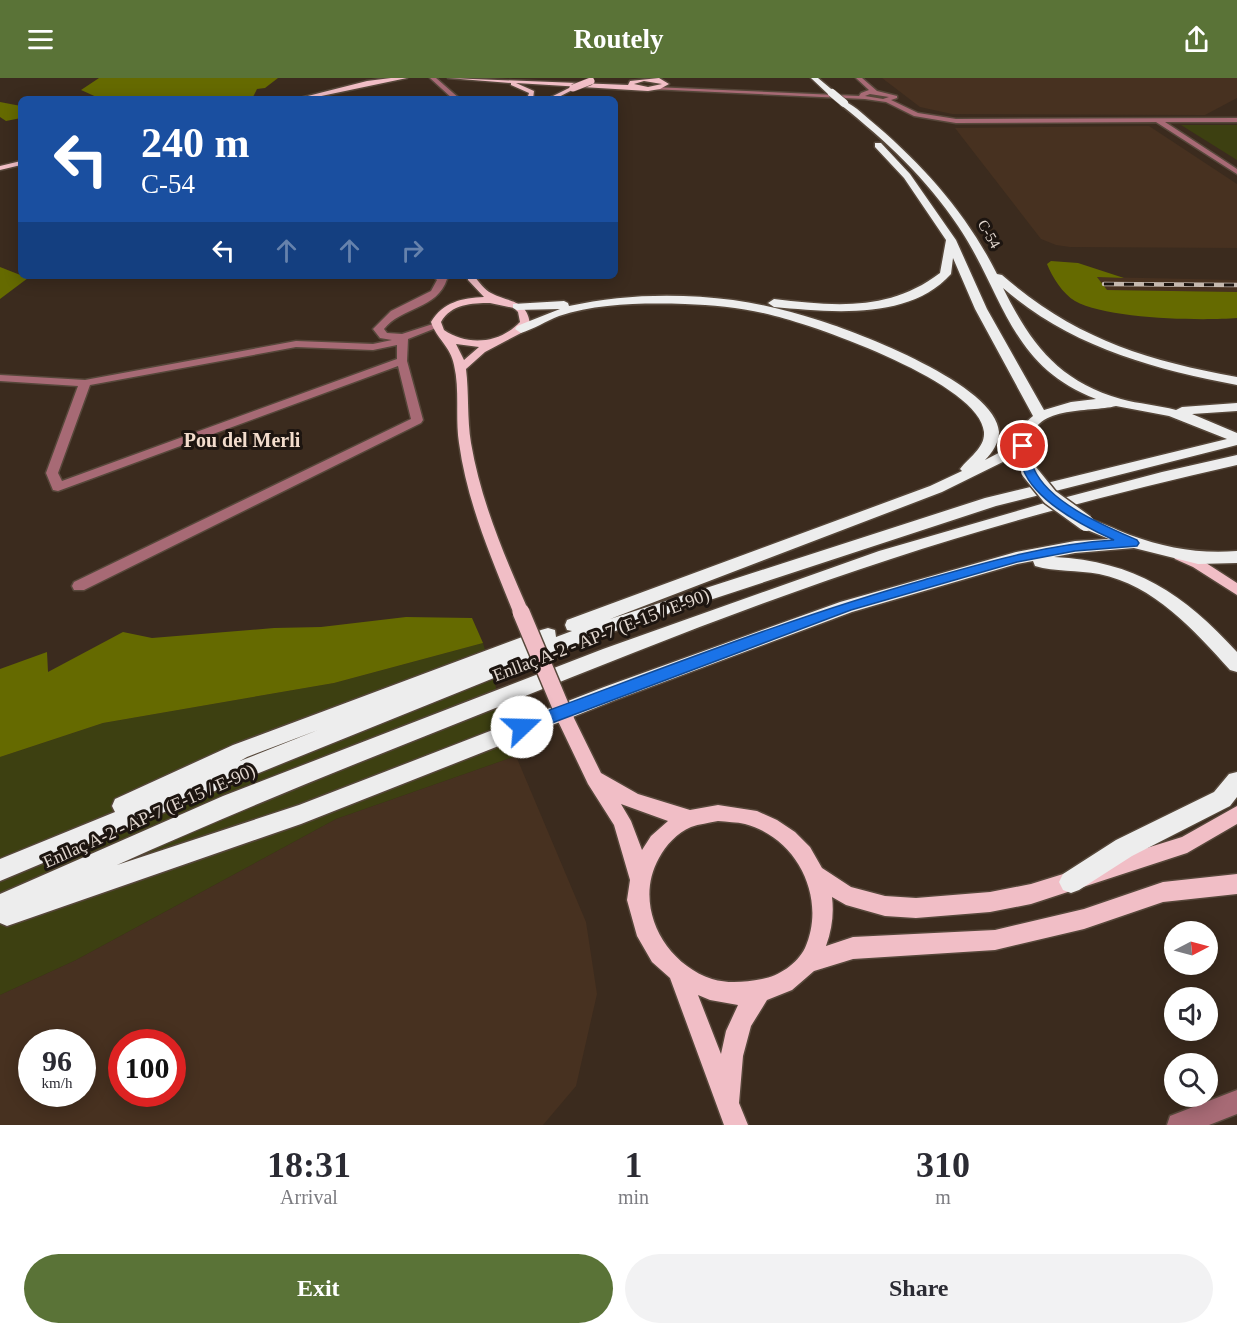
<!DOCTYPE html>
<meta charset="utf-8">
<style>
:root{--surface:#fff;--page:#f2f2f3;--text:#2b2b33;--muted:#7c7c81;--accent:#5a7337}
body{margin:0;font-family:"Times New Roman",serif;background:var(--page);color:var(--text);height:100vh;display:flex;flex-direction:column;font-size:22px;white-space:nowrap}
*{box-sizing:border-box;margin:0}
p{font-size:20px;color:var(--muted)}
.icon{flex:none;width:33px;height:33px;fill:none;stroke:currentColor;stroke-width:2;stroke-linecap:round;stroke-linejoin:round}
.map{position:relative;height:1047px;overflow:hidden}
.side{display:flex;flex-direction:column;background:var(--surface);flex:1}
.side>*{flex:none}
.guide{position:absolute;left:18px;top:18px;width:600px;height:183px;border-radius:9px;box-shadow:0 3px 15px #0003;background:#1a4fa0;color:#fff;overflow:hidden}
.needle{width:39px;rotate:84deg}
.controls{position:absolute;left:1164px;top:843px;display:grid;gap:12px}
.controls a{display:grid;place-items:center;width:54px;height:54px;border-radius:50%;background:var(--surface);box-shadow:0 3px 15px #0003;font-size:30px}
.speed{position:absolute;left:18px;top:951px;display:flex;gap:12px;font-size:30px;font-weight:700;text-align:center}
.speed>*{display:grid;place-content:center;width:78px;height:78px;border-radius:50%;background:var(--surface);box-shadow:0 3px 15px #0003;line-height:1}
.speed small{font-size:15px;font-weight:400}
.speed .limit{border:9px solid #d22;background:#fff;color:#111}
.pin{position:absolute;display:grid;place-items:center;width:51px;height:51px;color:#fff;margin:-26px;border:3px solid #fff;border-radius:50%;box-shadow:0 2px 6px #0007}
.me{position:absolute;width:66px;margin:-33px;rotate:69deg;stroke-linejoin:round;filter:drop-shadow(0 0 4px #0008)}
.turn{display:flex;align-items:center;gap:21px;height:126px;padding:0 24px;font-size:27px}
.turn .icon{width:78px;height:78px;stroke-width:2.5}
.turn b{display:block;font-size:42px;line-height:51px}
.lanes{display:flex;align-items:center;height:57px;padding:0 24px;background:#0003;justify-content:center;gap:30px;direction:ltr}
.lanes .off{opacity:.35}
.eta{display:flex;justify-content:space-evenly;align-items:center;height:102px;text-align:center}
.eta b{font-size:36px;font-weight:600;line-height:42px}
.cta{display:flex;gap:12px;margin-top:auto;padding:12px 24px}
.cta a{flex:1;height:69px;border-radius:36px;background:var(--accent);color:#fff;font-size:24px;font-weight:600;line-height:69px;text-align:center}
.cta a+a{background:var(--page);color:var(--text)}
header{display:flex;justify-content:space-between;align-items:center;height:78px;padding:0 24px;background:var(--accent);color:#fff;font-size:27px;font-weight:600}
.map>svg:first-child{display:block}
.built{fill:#473120;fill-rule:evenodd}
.green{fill:#3d4011}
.forest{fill:#656a00}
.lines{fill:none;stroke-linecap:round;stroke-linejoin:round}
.minor-casing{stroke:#56473a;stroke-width:3}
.major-casing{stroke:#56473a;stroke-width:3}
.highway-casing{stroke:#56473a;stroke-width:3}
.minor{fill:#a76a75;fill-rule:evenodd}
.major{fill:#f1bec6;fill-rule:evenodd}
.highway{fill:#ededed;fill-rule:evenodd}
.rail-casing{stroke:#c5b9b0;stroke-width:4.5}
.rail{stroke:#1d1510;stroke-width:3;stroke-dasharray:10;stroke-linecap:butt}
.major-bridge-far1-casing{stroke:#56473a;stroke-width:8;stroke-linecap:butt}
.major-bridge-casing{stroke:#56473a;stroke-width:20;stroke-linecap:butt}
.highway-bridge-far1-casing{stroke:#56473a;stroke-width:9;stroke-linecap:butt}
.highway-bridge-casing{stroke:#56473a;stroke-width:19;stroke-linecap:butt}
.major-bridge-far1{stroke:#f1bec6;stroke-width:7}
.major-bridge{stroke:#f1bec6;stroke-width:17}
.highway-bridge-far1{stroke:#ededed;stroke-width:8}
.highway-bridge{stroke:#ededed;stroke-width:16}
.route{fill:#1a73e8;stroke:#114b97;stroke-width:1.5}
.labels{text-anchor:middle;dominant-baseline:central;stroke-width:6;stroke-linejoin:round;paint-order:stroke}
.far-street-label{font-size:15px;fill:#e2d7cf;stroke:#1d1510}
.street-label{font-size:18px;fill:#e2d7cf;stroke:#1d1510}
.neighbourhood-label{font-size:20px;font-weight:bold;fill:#f2dccc;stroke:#1d1510}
</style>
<header><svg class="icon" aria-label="menu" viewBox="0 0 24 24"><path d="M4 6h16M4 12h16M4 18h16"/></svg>Routely<svg class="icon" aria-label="share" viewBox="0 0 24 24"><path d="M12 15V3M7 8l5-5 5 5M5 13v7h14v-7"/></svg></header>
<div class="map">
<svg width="1237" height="1047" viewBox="0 0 1237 1047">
<rect width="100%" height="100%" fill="#3b2b1e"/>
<!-- built -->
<path class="built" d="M 882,0 L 1237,0 L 1237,20 L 1205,37 L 952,36 L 920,29 Z
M 1149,48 L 1237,106 L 1237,170 L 1070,169 L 1056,167 L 1041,161 L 955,50 Z
M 1097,199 L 1237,202 L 1237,214 L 1106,212 Z
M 516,678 L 586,844 L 597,916 L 576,1008 L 543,1047 L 0,1047 L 0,917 L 76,882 L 336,741 ZM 32,964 L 82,964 L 82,1016 L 32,1016 ZM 122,964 L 172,964 L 172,1016 L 122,1016 Z"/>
<!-- green -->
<path class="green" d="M 1181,47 L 1237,47 L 1237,82 Z
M 483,565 L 516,678 L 336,741 L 76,882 L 0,917 L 0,679 L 103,645 L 334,605 Z"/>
<!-- forest -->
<path class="forest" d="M 99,0 L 278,0 L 265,10 L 257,11 L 252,21 L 101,21 L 81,12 Z
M 0,24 L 21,28 L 21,40 L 6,43 L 0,39 Z
M 1051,183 L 1078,185 L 1124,200 L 1097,199 L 1107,212 L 1237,214 L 1237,240 C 1201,243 1106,241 1075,223 C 1063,216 1052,199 1047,186 Z
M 0,189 L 28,200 L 0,221 Z
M 406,539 L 472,540 L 483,565 L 334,605 L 103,645 L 0,679 L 0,591 L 47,574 L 48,594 L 123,554 L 152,560 L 274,550 L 321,549 Z"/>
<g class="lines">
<!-- minor casing -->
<g class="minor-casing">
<path id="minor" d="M 430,0 L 436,0 L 460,21 L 453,21 Z
M 856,0 L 862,0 L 877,13 L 897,18 L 897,20 L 891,22 L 918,35 L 956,41 L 1237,40 L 1237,44 L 1165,44 L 1237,91 L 1237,96 L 1156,44 L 956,45 L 914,38 L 886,24 L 865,21 L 650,11 L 653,9 L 859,18 L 861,15 L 869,12 ZM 870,16 L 889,19 L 883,21 L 865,18 Z
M 433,198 L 444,198 L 447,201 C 438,231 401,229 384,251 L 387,255 L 402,256 L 436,245 L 441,248 L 408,261 L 407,283 L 423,342 L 421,345 L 84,512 L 74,512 L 72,508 L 74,504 L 411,341 L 398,288 L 58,413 L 53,412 L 46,395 L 78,308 L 0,303 L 0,297 L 85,302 L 296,263 L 373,266 L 392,262 L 380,260 L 373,251 L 391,233 L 431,213 L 437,202 ZM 397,267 L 397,281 L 62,403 L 58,395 L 90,307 L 296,269 L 373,272 Z
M 1237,1012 L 1237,1036 L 1209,1047 L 1167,1047 L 1170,1038 Z"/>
</g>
<!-- major casing -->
<g class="major-casing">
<path id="major" d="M 391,0 L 407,0 L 307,21 L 296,21 L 367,3 Z
M 448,0 L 628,7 L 630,3 L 659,0 L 669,6 L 660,11 L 648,13 L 516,5 L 534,13 L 533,21 L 527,21 L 529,15 L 511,7 L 511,5 ZM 644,3 L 662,6 L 648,9 L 634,6 Z
M 571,9 L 576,10 L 555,21 L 547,21 Z
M 21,83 L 21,87 L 0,92 L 0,88 Z
M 468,198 L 474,198 C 479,204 485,212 491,215 C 510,225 526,221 530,245 L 521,255 L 485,274 L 466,291 C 469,315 467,340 471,365 C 481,424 505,479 529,534 L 526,538 L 516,538 L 513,534 C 491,479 467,424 459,365 C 455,339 460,312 454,287 C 451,269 436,260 431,244 C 443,224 462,220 484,219 L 468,202 ZM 490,225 L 514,230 L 518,234 L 520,244 C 499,266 467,268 444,252 L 441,244 C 451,226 472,225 490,225 ZM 456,266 L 479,269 L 464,282 Z
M 1180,473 L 1203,483 L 1237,505 L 1237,517 L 1193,489 L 1175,481 L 1173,478 Z
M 565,632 L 571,634 L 601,695 L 638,716 L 690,732 L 718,727 L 757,733 L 777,742 L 795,754 L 810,769 L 822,790 L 851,809 L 885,818 L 916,820 L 990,814 L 1031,806 L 1182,759 L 1237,728 L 1237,746 L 1187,775 L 1031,826 L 990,834 L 916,840 L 885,838 L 846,827 L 832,819 C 834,836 832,851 826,868 L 853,859 L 995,852 L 1084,831 L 1163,804 L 1237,796 L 1237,816 L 1163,824 L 1084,851 L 995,872 L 853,881 L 814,893 L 792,912 L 767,922 L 751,948 L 743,978 L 739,1025 L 748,1047 L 724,1047 L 670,900 L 652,884 L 637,858 L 627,822 L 630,802 L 614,747 L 588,706 L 556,639 L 559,634 ZM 621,726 L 668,743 L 651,758 L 642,772 L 631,743 ZM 718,743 C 727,744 737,744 745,746 C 798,760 827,821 805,870 C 797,886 779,898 762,901 C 745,904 729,906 712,901 C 663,885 633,826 659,780 C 666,767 677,755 691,749 C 699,746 709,745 718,743 ZM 698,917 L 710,922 L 738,927 L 726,953 L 721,976 Z"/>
</g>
<!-- highway casing -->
<g class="highway-casing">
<path id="highway" d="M 811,0 L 818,0 L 836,15 L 829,17 Z
M 844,23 C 856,28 867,40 877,48 C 926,90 968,138 997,196 L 1002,197 C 1074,260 1144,282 1237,299 L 1237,307 C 1152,291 1069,268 1003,210 C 1031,266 1058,303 1121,321 C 1139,326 1158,327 1176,332 L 1182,329 L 1237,325 L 1237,333 L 1192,336 L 1237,355 L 1237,367 L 996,428 L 588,562 L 229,707 L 0,803 L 0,781 L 115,734 L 112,728 L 115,721 L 233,667 L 541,552 L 548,550 L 555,552 L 556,559 L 572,553 L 567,552 L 565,547 L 567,542 L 930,408 L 962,393 L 960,391 C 969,379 985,370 984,354 C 981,306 817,248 775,238 C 746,230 716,227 685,226 C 644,225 598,225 559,238 C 546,243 534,251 521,255 L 515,251 L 517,248 L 560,231 L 517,232 L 513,230 L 513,226 L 564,223 L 568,225 L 569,228 C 622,216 680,215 733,222 C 762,226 790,233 818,242 C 857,254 997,307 999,354 C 999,365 992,375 985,382 L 1016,366 C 1018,354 1024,345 1033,338 L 975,231 L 953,180 L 951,196 C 909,243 830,234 774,229 L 768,225 L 774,221 C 834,228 889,234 940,195 L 946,162 L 904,100 L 875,69 L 875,65 L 881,65 L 910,96 L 956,162 L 987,231 L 1044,332 L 1071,324 L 1096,321 C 1009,288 1004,216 958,148 C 927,101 885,62 841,27 L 840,25 ZM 1116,328 L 1169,338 L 1227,361 L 985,420 L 610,541 L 942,414 L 1017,377 L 1024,396 L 1034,396 L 1037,393 C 1035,386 1031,377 1030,370 C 1029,326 1089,335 1116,328 ZM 318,652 L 240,683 L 247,679 Z
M 1237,377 L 1237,387 C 1121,413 1004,444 891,481 C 756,525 624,578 493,631 C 367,681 241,731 117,787 L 299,727 L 604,609 L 840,524 L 1016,474 L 1075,463 L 1109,461 L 1080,449 L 1078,445 L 1080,441 L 1086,440 C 1101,444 1115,451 1130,457 C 1166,470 1199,476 1237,473 L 1237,485 L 1198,486 L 1134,470 L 1075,475 L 1054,479 C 1135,483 1184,516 1237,574 L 1237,594 L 1230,592 C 1194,552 1154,507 1099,496 C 1078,492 1055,494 1035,488 L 1033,483 L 1017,486 L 852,534 L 618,621 L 301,746 L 7,848 L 0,845 L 0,816 L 223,718 L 603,571 L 772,511 L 879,473 L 1048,424 L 1162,394 Z
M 1237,694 L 1237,719 L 1230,728 L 1132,778 L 1079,812 L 1071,815 L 1063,812 L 1059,804 L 1063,796 L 1116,762 L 1214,714 L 1229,696 Z"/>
</g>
<!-- minor -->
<use href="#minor" class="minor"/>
<!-- major -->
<use href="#major" class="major"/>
<!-- highway -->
<use href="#highway" class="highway"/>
<!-- rail casing -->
<g class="rail-casing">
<path id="rail" d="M 1104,206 L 1237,207"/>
</g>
<!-- rail -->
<use href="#rail" class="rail"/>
<!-- major-bridge-far1 casing -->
<g class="major-bridge-far1-casing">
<path id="major-bridge-far1" d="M 573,10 L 591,3"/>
</g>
<!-- major-bridge casing -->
<g class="major-bridge-casing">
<path id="major-bridge" d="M 521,534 L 565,639"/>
</g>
<!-- highway-bridge-far1 casing -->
<g class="highway-bridge-far1-casing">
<path id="highway-bridge-far1" d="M 832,15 L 844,25"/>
</g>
<!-- highway-bridge casing -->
<g class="highway-bridge-casing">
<path id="highway-bridge" d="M 1029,393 L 1050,419 L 1086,445"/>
</g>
<!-- major-bridge-far1 -->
<use href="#major-bridge-far1" class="major-bridge-far1"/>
<!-- major-bridge -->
<use href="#major-bridge" class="major-bridge"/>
<!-- highway-bridge-far1 -->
<use href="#highway-bridge-far1" class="highway-bridge-far1"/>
<!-- highway-bridge -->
<use href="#highway-bridge" class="highway-bridge"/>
</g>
<!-- route -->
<path class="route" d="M 1023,365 L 1029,368 C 1030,375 1031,384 1034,391 C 1049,425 1105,448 1137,462 L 1139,465 L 1137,468 L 1075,473 L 1017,484 L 851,532 L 528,654 L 522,656 L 517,654 L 514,649 L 517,644 C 652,595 785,541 924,502 C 987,484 1048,466 1114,462 C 1085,449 1035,423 1023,391 C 1020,384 1019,375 1017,368 Z"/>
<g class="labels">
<!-- far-street labels -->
<g class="far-street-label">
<text transform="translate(989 156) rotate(60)">C-54</text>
</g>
<!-- street labels -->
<g class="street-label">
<text transform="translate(601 557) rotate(-21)">Enllaç A-2 - AP-7 (E-15 / E-90)</text>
<text transform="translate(149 738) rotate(-24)">Enllaç A-2 - AP-7 (E-15 / E-90)</text>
</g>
<!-- neighbourhood labels -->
<g class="neighbourhood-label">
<text x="242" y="362">Pou del Merli</text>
</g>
</g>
</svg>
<div class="controls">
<a><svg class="needle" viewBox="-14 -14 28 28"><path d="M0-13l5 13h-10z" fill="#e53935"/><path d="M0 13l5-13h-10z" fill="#7c7c81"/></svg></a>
<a><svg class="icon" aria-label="sound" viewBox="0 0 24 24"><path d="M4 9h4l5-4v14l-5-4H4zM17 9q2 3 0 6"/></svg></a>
<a><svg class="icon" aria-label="search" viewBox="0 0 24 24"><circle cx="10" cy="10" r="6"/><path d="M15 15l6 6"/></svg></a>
</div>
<div class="speed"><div>96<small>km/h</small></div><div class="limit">100</div></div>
<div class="pin" style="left:1023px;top:368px;background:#d93025"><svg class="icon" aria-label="arrive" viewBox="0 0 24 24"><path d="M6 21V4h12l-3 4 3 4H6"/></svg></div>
<svg class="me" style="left:522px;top:649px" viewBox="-20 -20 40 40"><circle r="19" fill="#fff"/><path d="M0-13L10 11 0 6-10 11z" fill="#1a73e8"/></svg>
<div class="guide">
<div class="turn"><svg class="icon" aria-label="left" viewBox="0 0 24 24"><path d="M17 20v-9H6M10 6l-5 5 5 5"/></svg><div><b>240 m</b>C-54</div></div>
<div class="lanes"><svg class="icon" aria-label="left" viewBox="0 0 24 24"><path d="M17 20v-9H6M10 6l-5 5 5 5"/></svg><svg class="icon off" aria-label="ahead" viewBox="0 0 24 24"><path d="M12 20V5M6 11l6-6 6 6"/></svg><svg class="icon off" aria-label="ahead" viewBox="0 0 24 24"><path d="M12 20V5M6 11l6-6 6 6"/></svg><svg class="icon off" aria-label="right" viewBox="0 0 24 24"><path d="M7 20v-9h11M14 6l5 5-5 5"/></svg></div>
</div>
</div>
<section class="side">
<div class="eta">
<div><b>18:31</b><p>Arrival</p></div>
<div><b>1</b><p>min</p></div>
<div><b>310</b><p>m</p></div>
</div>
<div class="cta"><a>Exit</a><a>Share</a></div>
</section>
